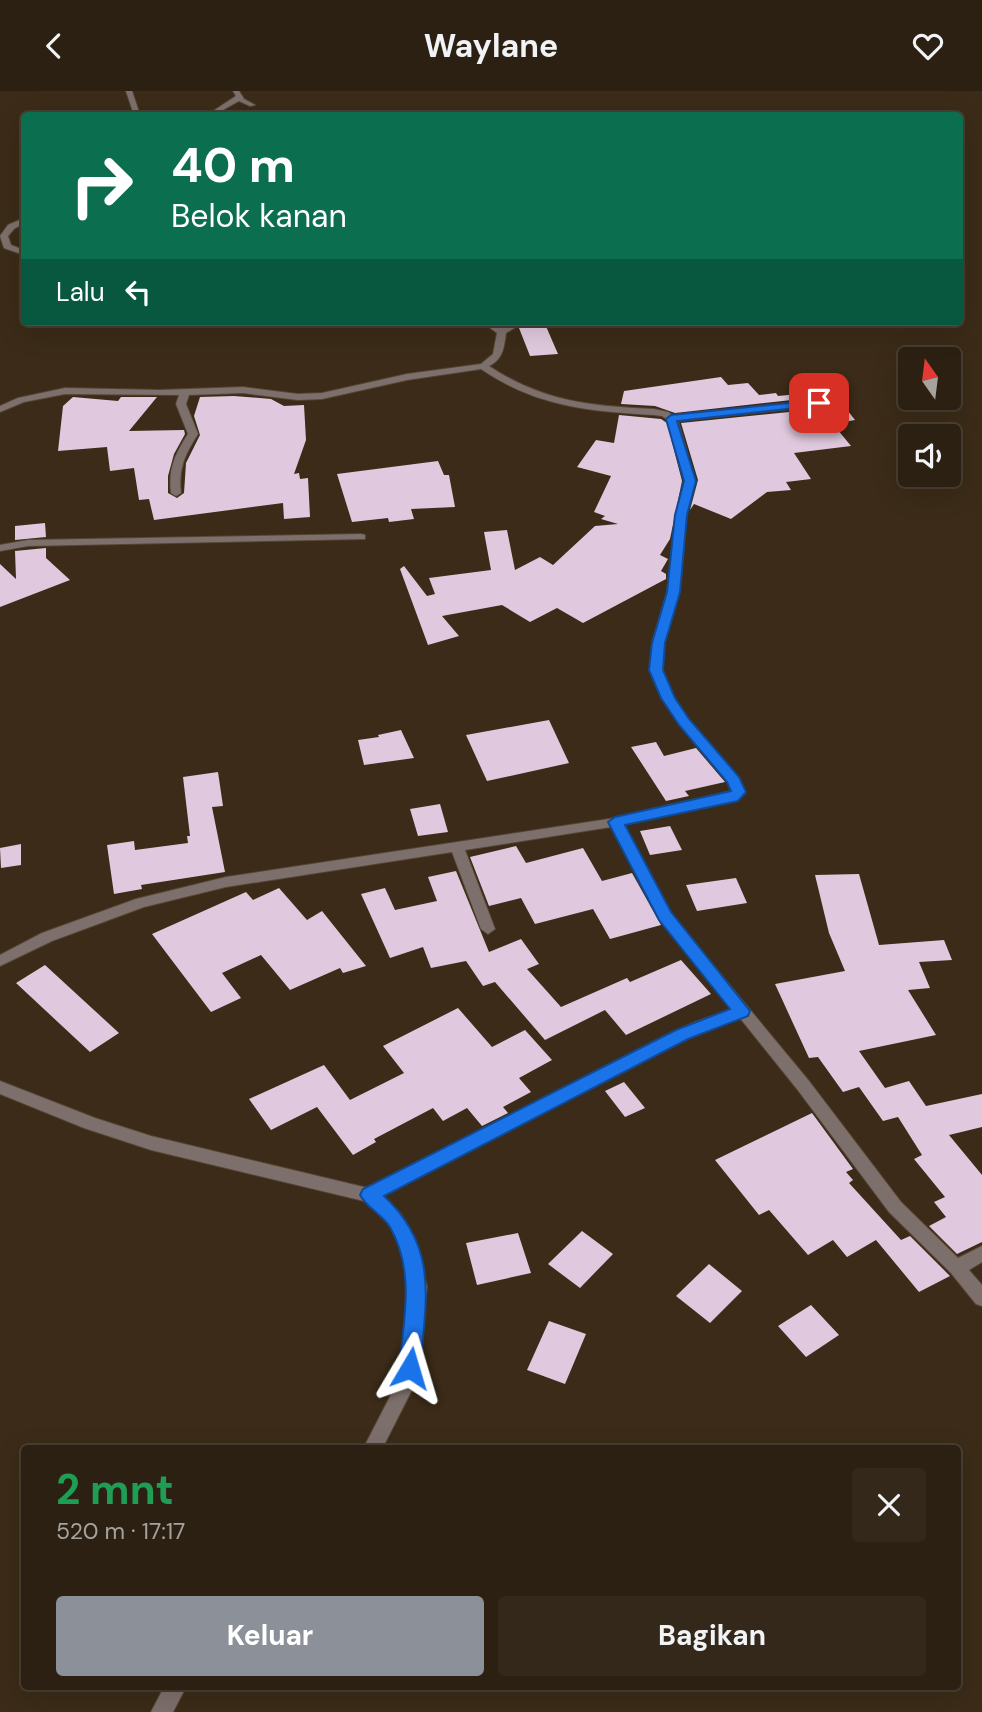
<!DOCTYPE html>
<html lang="id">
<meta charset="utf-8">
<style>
:root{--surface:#2c2012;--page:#34281b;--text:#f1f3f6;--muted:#a6a39f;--line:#483e32;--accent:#8c9099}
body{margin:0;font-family:"DM Sans",sans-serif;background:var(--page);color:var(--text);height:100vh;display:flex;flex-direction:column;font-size:26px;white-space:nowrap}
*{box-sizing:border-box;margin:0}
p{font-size:23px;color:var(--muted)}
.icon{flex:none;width:38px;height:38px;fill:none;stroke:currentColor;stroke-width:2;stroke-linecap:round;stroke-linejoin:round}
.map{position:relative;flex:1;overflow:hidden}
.sheet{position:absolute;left:21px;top:1354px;width:940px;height:245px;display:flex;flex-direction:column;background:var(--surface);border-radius:7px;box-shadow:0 7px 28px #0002,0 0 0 2px var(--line)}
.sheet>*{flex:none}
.hud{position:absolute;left:21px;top:21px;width:942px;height:214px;border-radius:7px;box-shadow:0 7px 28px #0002,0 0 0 2px var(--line);background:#0b6e4f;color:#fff;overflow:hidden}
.needle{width:46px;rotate:346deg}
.buttons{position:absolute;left:898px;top:256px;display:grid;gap:14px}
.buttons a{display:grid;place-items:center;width:63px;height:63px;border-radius:7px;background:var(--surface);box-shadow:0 7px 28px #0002,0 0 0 2px var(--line);font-size:35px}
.pin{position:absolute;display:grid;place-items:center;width:60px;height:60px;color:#fff;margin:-30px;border-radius:14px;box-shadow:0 4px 10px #0006}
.me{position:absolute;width:77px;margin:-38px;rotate:7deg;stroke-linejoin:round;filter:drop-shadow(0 0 5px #0008)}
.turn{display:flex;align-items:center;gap:24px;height:147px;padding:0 35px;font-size:32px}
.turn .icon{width:91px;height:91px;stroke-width:2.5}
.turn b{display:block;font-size:49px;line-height:60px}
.then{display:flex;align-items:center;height:66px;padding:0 35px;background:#0003;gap:14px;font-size:26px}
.round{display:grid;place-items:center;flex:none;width:74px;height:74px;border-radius:7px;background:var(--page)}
.overview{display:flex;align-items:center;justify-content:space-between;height:119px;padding:0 35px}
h1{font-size:42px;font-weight:700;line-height:52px;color:#1e9e55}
.primary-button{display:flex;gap:14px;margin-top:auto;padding:14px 35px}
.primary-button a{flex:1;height:80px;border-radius:7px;background:var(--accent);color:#fff;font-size:28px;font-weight:700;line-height:80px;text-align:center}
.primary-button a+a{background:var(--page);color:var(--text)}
header{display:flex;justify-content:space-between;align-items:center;height:91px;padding:0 35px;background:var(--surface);font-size:32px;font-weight:700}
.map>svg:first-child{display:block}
.building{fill:#e0c9de}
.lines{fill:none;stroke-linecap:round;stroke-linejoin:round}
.street-casing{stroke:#554634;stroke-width:2}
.street{fill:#7d706c;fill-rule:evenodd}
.route{fill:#1a73e8;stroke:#114b97;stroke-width:2}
</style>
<header><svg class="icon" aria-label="back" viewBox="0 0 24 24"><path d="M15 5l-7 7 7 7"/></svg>Waylane<svg class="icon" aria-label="heart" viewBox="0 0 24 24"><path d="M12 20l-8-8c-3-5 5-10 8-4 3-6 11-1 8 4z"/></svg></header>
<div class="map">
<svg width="982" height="1621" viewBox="0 0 982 1621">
<rect width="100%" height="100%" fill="#3b2b18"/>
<!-- building -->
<path class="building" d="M 526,231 L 545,233 L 558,263 L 530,265 L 519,237 Z
M 721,286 L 728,294 L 748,292 L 759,304 L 776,302 L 778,305 L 828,300 L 834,302 L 855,329 L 833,333 L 851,355 L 794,362 L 811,388 L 786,391 L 791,399 L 767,401 L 731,428 L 694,413 L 690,419 L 698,389 L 681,332 L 819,318 L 826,313 L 819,306 L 675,322 L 655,315 L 621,313 L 624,300 Z
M 234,305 L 271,308 L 284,315 L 304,314 L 306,349 L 294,383 L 299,382 L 300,388 L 308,387 L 310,426 L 284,428 L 283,412 L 154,429 L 149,408 L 139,409 L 134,377 L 110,380 L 107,356 L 58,360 L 63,315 L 73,306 L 118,310 L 121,306 L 157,306 L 129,340 L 184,339 L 185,343 L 174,363 L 168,385 L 168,402 L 177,407 L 184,402 L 186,372 L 200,344 L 194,325 L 200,306 Z
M 619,324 L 661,328 L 667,332 L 682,390 L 670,448 L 660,464 L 668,468 L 661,480 L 666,483 L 666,488 L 583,532 L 557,517 L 530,531 L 502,514 L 442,525 L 459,545 L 428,554 L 400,478 L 404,475 L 427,505 L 435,503 L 429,487 L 491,479 L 484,441 L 507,439 L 515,479 L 540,466 L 553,474 L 595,435 L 618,433 L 601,428 L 605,425 L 594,421 L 611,385 L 577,376 L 596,349 L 614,352 Z
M 438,370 L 444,384 L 449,384 L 455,416 L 411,418 L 414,428 L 389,431 L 388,427 L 352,431 L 337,383 Z
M 45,432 L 46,446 L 15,449 L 15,435 Z
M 46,457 L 46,467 L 70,489 L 0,516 L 0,473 L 16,488 L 15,460 Z
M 549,629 L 569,672 L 487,690 L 466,644 Z
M 401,639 L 414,667 L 364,674 L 358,649 L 379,646 L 378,644 Z
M 656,651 L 664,665 L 696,657 L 725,691 L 685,700 L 689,705 L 666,710 L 631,656 Z
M 218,681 L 223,715 L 212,716 L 225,781 L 141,794 L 142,798 L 114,803 L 107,754 L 134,750 L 135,759 L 188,752 L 187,745 L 190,745 L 183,686 Z
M 440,713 L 448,741 L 418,745 L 410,718 Z
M 670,735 L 682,759 L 650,764 L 640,740 Z
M 21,753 L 21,774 L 1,777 L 0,757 Z
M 516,755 L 526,772 L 583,757 L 602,790 L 632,782 L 661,834 L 610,848 L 593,818 L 535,833 L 521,807 L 489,815 L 470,766 Z
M 456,780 L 489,861 L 521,848 L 539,873 L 527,878 L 561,916 L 627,887 L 630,891 L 681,869 L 711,903 L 626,944 L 605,919 L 545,949 L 495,891 L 483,895 L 466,870 L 431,877 L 423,856 L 390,867 L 361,803 L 385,797 L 395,819 L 437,810 L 428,786 Z
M 859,783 L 879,854 L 944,849 L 952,869 L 919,871 L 930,897 L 908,899 L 936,944 L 859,960 L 885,997 L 909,990 L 926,1015 L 982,1003 L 982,1036 L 949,1044 L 982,1084 L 982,1151 L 957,1163 L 929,1135 L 946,1126 L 934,1111 L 945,1106 L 914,1068 L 922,1064 L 898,1026 L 883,1030 L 859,996 L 843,1001 L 818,966 L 809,967 L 775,893 L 845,880 L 829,842 L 815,784 Z
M 736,787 L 747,812 L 697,820 L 686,794 Z
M 279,797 L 307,829 L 322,820 L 366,875 L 343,882 L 340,877 L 290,899 L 261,864 L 222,882 L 241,907 L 211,921 L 152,843 L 246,801 L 253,809 Z
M 45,874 L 119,942 L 90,961 L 16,892 Z
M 458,917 L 492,956 L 525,939 L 552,969 L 519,987 L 531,1001 L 503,1016 L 508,1022 L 482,1035 L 467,1017 L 443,1030 L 433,1017 L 374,1048 L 376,1051 L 353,1064 L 317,1016 L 271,1039 L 249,1008 L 324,974 L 350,1009 L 404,982 L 383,955 Z
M 624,991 L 645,1017 L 625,1026 L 605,1000 Z
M 812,1022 L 853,1078 L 846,1081 L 853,1089 L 849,1092 L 901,1149 L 910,1145 L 950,1185 L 919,1201 L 876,1149 L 847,1166 L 833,1149 L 808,1164 L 769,1119 L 759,1124 L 715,1069 Z
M 582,1140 L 613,1163 L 580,1197 L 548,1173 Z
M 518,1142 L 531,1182 L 477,1194 L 466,1152 Z
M 709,1173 L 742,1200 L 710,1232 L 676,1205 Z
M 811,1214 L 839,1244 L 806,1266 L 778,1235 Z
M 549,1230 L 586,1243 L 565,1293 L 527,1279 Z"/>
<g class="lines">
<!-- street casing -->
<g class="street-casing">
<path id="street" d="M 126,0 L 132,0 L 140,24 L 134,24 Z
M 233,0 L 239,0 L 244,8 L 255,14 L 250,15 L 239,10 L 214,24 L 207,24 L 236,5 Z
M 24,127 L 24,132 L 14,138 L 8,145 L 11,154 L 24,159 L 24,164 L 4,157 L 0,145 L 8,134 Z
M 482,231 L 492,231 L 502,237 L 514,231 L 524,231 L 506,242 C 504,257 503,268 489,275 C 543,311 591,315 654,318 L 668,321 L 674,325 L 819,309 L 824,312 L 819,315 L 678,330 L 695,390 L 686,424 L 679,501 L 664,552 L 662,579 L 674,607 L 688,628 L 739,687 L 745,703 L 738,707 L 623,734 L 670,822 L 809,990 L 901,1111 L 958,1167 L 982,1155 L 982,1171 L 969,1179 L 982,1194 L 982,1215 L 976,1213 L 951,1182 L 889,1121 L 797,998 L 740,927 L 705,939 L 669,956 L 382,1105 L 401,1123 L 417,1155 L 427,1196 L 416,1291 L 382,1358 L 363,1358 L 398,1290 L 409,1196 L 402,1160 L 389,1133 L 364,1110 L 151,1059 L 84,1037 L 0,1003 L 0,990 L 95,1027 L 151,1045 L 368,1097 L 659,948 L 695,931 L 732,918 L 660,829 L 611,736 L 465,759 L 495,838 L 488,843 L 481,838 L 452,761 L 226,796 L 144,816 L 52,850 L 0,875 L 0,864 L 42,842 L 136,808 L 226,786 L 615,727 L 731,700 L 728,691 L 680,634 L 662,607 L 650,579 L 652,552 L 667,501 L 676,424 L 685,390 L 669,330 L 662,325 L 654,324 C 588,320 537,316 481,278 L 407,289 L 322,308 L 298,309 L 243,302 L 189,304 L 186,313 L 198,343 C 185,363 178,378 181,402 L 176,405 L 171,402 C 168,378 175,363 188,343 L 176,313 L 179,304 L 65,303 L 24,311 L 0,321 L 0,315 L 18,307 L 65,297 L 160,299 L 243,296 L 298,303 L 322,302 L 407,283 L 481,273 L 493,263 L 497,242 Z
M 361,443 L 365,444 L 365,448 L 28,455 L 0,460 L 0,454 L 28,449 Z
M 164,1596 L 186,1596 L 173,1621 L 151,1621 Z"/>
</g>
<!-- street -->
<use href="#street" class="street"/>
</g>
<!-- route -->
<path class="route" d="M 819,309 L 824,312 L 823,314 L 677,330 L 696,390 L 687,424 L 680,501 L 665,552 L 663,579 L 675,607 L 689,628 L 739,686 L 746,701 L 738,710 L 625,734 L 671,821 L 750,920 L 748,925 L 688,948 L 384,1105 C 439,1156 426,1210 420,1277 L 417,1283 L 410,1286 L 402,1283 L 399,1277 C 404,1229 415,1180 390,1136 C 382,1123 367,1117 360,1104 L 363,1098 L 676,939 L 730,918 L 659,829 L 608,731 L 615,726 L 731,700 L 727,691 L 679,634 L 661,607 L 649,579 L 652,552 L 667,501 L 675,424 L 684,390 L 666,328 L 671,324 Z"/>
</svg>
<div class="buttons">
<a><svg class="needle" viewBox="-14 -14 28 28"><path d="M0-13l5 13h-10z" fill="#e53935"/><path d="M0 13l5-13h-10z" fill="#a6a39f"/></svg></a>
<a><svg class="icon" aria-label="sound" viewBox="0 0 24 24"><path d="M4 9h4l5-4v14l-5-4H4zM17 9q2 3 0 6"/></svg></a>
</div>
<div class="pin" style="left:819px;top:312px;background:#d93025"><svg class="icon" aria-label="arrive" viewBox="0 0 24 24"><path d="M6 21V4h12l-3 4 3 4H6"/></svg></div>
<svg class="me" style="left:410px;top:1277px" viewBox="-20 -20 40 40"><path d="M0-17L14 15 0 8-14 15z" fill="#1a73e8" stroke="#fff" stroke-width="4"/></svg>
<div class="hud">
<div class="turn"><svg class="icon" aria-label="right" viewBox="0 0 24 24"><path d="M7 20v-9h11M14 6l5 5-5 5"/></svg><div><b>40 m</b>Belok kanan</div></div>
<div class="then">Lalu<svg class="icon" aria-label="left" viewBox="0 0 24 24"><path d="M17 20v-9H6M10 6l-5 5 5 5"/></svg></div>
</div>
<section class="sheet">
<div class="overview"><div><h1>2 mnt</h1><p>520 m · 17:17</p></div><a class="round"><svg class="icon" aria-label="close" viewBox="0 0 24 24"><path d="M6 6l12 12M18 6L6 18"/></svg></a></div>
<div class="primary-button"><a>Keluar</a><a>Bagikan</a></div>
</section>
</div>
